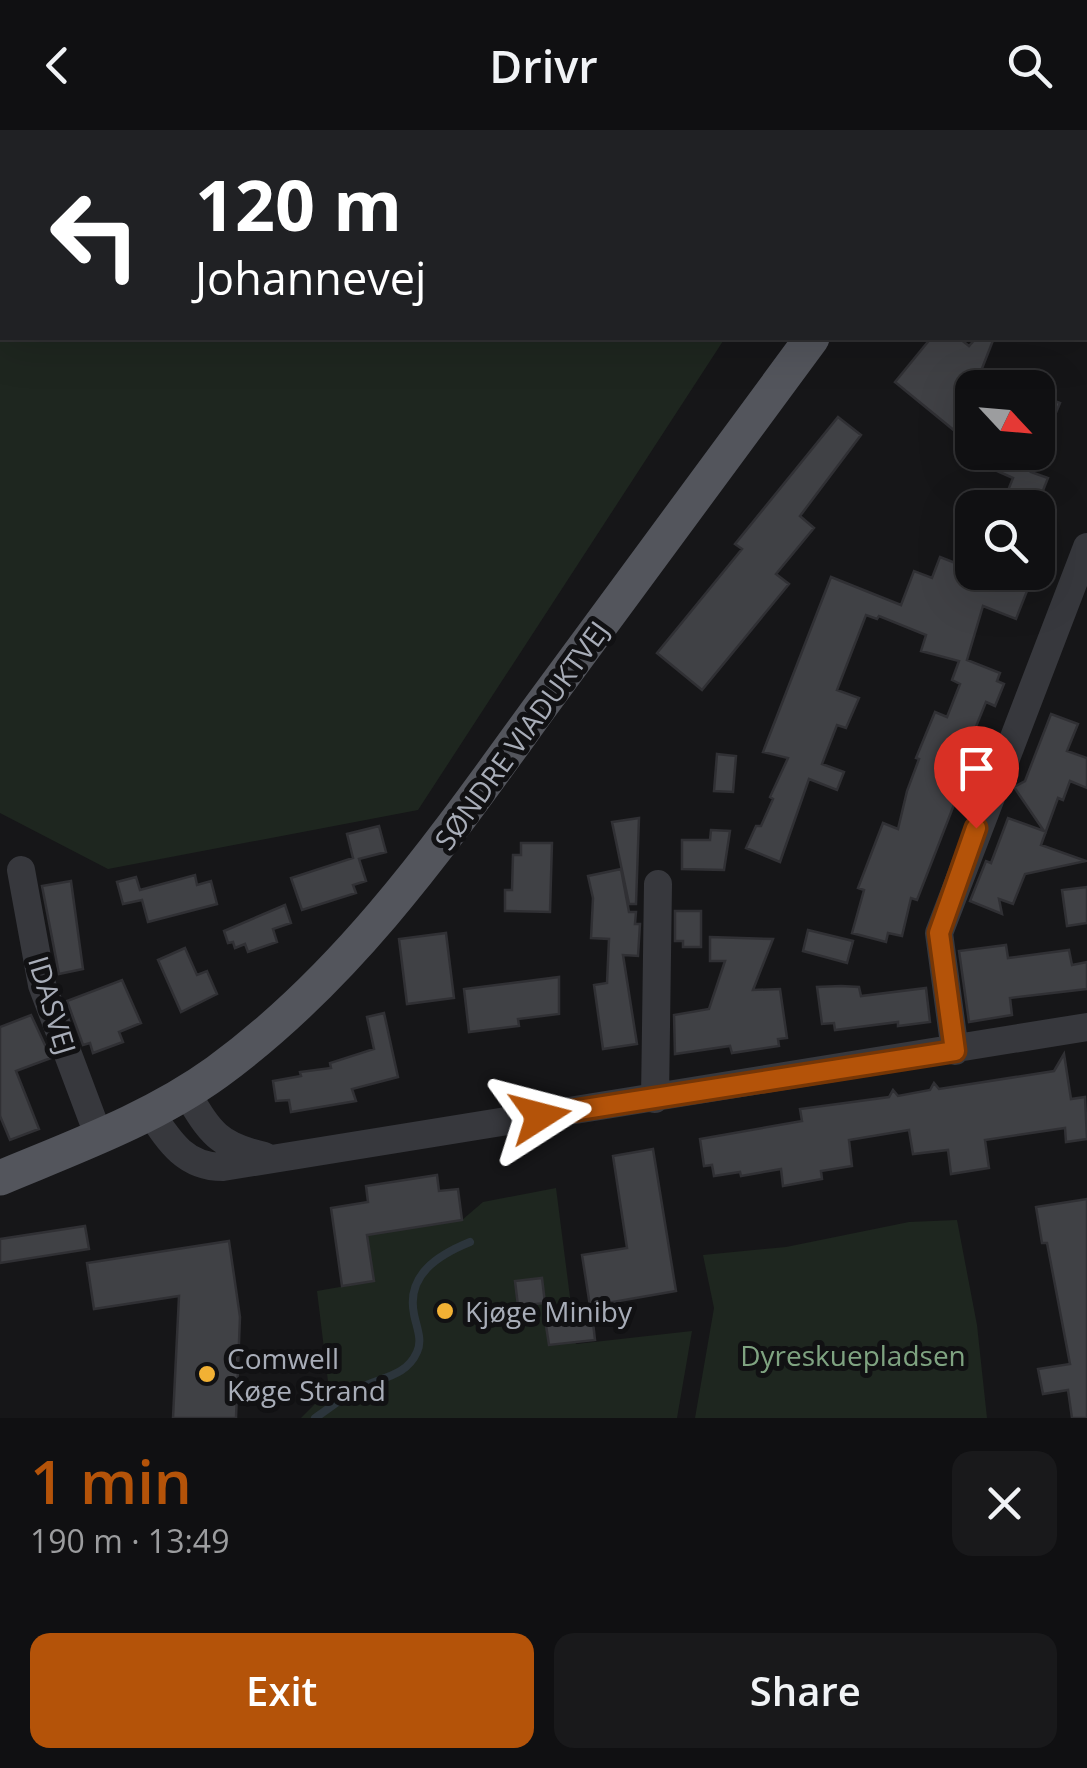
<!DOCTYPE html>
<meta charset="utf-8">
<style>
:root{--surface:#101012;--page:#19191b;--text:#f1f3f6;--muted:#9c9d9f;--line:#303032;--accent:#b45309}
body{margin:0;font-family:"Open Sans",sans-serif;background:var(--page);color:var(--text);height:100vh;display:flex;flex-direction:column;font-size:38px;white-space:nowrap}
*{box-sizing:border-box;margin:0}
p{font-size:32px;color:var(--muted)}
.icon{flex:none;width:55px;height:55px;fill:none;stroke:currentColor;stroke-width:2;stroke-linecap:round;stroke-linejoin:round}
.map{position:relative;height:1288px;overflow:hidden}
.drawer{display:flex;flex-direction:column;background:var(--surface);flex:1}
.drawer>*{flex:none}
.guide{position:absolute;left:0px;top:0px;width:1088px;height:210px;box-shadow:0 10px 40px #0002,0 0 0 2px var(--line);background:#202124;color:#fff;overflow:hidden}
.needle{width:65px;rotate:116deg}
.controls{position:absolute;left:955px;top:240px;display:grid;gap:20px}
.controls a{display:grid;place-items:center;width:100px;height:100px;border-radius:20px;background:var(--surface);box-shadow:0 10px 40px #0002,0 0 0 2px var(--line);font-size:50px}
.pin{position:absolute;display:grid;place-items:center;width:85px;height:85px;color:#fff;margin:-102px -42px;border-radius:50% 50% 50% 0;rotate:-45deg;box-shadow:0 0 10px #0007}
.pin .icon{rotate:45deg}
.me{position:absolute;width:110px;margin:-55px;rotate:81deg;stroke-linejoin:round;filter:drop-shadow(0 0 8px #0008)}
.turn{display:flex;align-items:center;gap:35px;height:210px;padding:0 30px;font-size:45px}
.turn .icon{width:130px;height:130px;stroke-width:2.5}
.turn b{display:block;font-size:70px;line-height:85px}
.round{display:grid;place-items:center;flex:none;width:105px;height:105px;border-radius:20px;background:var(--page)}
.head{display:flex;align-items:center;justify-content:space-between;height:170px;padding:0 30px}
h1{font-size:60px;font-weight:600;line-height:75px;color:var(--accent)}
.primary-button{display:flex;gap:20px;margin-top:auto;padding:20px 30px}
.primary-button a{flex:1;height:115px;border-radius:20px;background:var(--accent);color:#fff;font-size:40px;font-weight:600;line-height:115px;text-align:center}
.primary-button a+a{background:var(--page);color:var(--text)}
header{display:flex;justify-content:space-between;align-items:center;height:130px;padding:0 30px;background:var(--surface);font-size:45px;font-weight:600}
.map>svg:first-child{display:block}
.green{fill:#1e261f}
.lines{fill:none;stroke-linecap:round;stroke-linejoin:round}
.stream{stroke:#2c353c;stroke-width:8}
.building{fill:#404145;stroke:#303034;stroke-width:2.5}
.minor{stroke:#37383d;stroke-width:28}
.major{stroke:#53555c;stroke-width:35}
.rail-casing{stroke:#4a4c52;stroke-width:11}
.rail{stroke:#111113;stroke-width:8;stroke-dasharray:22;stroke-linecap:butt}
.route-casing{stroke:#753606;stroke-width:25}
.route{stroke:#b45309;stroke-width:18}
.poi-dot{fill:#f2b134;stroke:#111113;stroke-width:4}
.labels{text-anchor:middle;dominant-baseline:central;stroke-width:10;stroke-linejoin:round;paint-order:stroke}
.street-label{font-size:28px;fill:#a8adb8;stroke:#111113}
.poi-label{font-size:28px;fill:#a8adb8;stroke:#111113;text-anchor:start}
.park-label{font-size:28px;fill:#7fa381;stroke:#111113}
</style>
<header><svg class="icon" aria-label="back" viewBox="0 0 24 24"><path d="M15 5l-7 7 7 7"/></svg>Drivr<svg class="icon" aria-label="search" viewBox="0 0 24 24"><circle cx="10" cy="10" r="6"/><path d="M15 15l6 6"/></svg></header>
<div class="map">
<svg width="1087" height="1288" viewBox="0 0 1087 1288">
<rect width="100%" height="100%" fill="#161618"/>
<!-- green -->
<path class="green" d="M 0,0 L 785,2 L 2,2 L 2,208 L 725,208 L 418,680 L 108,739 L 0,683 Z
M 556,1058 L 576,1214 L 692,1201 L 677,1288 L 301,1288 L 329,1260 L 317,1161 L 374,1151 L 367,1105 L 462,1090 L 483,1072 Z
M 957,1090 L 977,1195 L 987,1288 L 695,1288 L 714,1178 L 703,1125 L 786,1117 L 909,1092 Z"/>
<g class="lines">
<!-- stream -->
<path class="stream" d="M 264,0 L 274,2
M 315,1288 C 330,1278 344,1266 360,1258 C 381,1247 406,1247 417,1222 C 423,1210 416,1196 414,1184 C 406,1145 438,1125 470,1112"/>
</g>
<!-- building -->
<path class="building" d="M 931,208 L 959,208 L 969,216 L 976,208 L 994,208 L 981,241 L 1019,255 L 972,258 L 972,315 L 895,252 Z
M 1038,265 L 1060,273 L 1031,342 L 1048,348 L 1036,378 L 1001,378 L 1013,348 L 954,322 L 1038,322 Z
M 838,287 L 861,305 L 800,386 L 814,398 L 776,444 L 789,454 L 702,560 L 657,523 L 742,419 L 735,414 Z
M 940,427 L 1027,461 L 1016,489 L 983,476 L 967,530 L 1000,543 L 997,551 L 1004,554 L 995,576 L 986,572 L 956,646 L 964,649 L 917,770 L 911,768 L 902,806 L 888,803 L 886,812 L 852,803 L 864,760 L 858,758 L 883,693 L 898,699 L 907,661 L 919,629 L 916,628 L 935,582 L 947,587 L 960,554 L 952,550 L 959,531 L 921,521 L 926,505 L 879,486 L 877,489 L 866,485 L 837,560 L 859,568 L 846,598 L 837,595 L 822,634 L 844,642 L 837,660 L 809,649 L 780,732 L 746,718 L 756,696 L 761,696 L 773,669 L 770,667 L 788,628 L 763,622 L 831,447 L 901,475 L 914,441 L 932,448 Z
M 1051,584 L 1078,594 L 1067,621 L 1087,628 L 1087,658 L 1070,651 L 1063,670 L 1058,668 L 1041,715 L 1086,731 L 1025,744 L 1013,774 L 999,769 L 1002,784 L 970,771 L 986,731 L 991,733 L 1008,688 L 1044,701 L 1014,657 L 1025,651 Z
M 717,624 L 736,626 L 733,662 L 714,661 Z
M 639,688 L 636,774 L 629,774 L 612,692 Z
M 379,696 L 386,722 L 359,729 L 366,751 L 353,755 L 356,763 L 302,780 L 291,748 L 353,728 L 347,704 Z
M 711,700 L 730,701 L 724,740 L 682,739 L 682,710 L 710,710 Z
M 521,713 L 552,713 L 550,782 L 505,781 L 505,760 L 512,760 L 513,725 L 521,725 Z
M 621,739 L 629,782 L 636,782 L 635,794 L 640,794 L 638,826 L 623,825 L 637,914 L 603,919 L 594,855 L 607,853 L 609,809 L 591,808 L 593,768 L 588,746 Z
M 195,745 L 197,755 L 211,751 L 217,774 L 148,792 L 142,770 L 123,774 L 117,752 L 136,747 L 140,760 Z
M 71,751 L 83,839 L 59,844 L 42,756 Z
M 1087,757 L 1087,793 L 1067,796 L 1062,760 Z
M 285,775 L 291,793 L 273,799 L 277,812 L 248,822 L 245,814 L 235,818 L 233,812 L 228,813 L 224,801 Z
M 675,781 L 701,781 L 701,817 L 683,817 L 683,811 L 675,811 Z
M 808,800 L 853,811 L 847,833 L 803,821 Z
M 446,803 L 454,868 L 407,874 L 399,809 Z
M 710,807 L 773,809 L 753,860 L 780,859 L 787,908 L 778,909 L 779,916 L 732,923 L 730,916 L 675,924 L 674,885 L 709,879 L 725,831 L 710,831 Z
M 1006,815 L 1008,828 L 1069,820 L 1072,835 L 1087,832 L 1087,859 L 1010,868 L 1012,885 L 969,892 L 959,821 Z
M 185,818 L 197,845 L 207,841 L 217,864 L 181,882 L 158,830 Z
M 559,847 L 559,884 L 518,889 L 519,896 L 469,902 L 464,859 Z
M 122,850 L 141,893 L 119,902 L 123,912 L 93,923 L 90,913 L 83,915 L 67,871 Z
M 841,856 L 859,857 L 861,866 L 926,858 L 930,892 L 898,896 L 898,892 L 835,900 L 834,893 L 822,894 L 817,857 Z
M 384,883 L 398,947 L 352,959 L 356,971 L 291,982 L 289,970 L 276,971 L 273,951 L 301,946 L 300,942 L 331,938 L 330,933 L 374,919 L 367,887 Z
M 31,885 L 51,928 L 16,941 L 39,999 L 10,1010 L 0,986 L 0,897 Z
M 1064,924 L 1071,969 L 1085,967 L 1087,1009 L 1066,1012 L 1065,998 L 985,1010 L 989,1038 L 951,1044 L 948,1020 L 913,1024 L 909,1000 L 849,1010 L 852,1036 L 821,1041 L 822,1049 L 783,1056 L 781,1039 L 741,1046 L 740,1042 L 714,1046 L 712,1035 L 704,1036 L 700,1009 L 802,991 L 800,979 L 889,967 L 893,960 L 898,966 L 930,960 L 934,953 L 939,959 L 1054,941 Z
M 653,1019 L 676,1161 L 590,1176 L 582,1125 L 627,1118 L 613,1026 Z
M 437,1045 L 439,1061 L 458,1059 L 462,1090 L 367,1105 L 374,1151 L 342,1156 L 331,1078 L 368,1072 L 366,1056 Z
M 1087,1069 L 1087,1288 L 1072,1288 L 1068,1260 L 1043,1264 L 1038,1239 L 1070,1234 L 1047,1113 L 1042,1113 L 1036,1077 Z
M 85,1096 L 89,1119 L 0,1133 L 0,1109 Z
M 229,1111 L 240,1187 L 236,1288 L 173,1288 L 179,1166 L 94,1179 L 87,1133 Z
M 542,1148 L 545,1173 L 518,1176 L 515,1151 Z
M 592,1183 L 595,1210 L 549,1215 L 545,1189 Z"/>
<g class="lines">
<!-- minor -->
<path class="minor" d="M 21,740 L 42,855 L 99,1007
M 955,921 L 939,803 L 1087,417
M 186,962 C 210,1002 217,1015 264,1026
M 655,969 L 658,754
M 150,982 C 169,1011 185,1037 223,1037 L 1087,897"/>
<!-- major -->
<path class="major" d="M 962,2 L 963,0
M 0,1048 C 74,1017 152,989 217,942 C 350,845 443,711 538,580 C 630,456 721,332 812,208"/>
<!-- rail casing -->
<g class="rail-casing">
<path id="rail" d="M 877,0 L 885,2
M 1085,68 L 1087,69"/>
</g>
<!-- rail -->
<use href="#rail" class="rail"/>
</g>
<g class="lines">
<!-- route casing -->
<g class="route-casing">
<path id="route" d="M 540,986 L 955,921 L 939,803 L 976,698"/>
</g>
<!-- route -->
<use href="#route" class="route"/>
</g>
<!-- markers -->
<g class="poi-dot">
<circle cx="445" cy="1181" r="10"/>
<circle cx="207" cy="1244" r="10"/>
</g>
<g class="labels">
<!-- street labels -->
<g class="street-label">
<text transform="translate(521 605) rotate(-54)">SØNDRE VIADUKTVEJ</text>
<text transform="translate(53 875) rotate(73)">IDASVEJ</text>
</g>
<!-- poi labels -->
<g class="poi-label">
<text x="465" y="1181">Kjøge Miniby</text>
<text x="227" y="1228">Comwell<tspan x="227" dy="32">Køge Strand</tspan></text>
</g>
<!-- park labels -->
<g class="park-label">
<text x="853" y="1225">Dyreskuepladsen</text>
</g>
</g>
</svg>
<div class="controls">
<a><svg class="needle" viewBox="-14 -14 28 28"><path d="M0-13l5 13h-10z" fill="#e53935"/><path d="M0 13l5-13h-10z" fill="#9c9d9f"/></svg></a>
<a><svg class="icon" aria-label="search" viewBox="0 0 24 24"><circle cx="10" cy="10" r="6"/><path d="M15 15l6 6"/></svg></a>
</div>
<div class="pin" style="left:976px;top:698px;background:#d93025"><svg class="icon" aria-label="arrive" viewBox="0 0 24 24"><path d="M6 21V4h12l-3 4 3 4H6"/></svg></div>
<svg class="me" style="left:540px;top:986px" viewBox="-20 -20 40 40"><path d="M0-17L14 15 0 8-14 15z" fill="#b45309" stroke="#fff" stroke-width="4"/></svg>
<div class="guide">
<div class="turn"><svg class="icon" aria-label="left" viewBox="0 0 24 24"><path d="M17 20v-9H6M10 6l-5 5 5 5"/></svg><div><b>120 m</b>Johannevej</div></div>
</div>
</div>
<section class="drawer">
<div class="head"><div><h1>1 min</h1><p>190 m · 13:49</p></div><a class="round"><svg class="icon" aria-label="close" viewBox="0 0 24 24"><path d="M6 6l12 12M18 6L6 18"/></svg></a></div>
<div class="primary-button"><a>Exit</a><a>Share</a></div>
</section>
